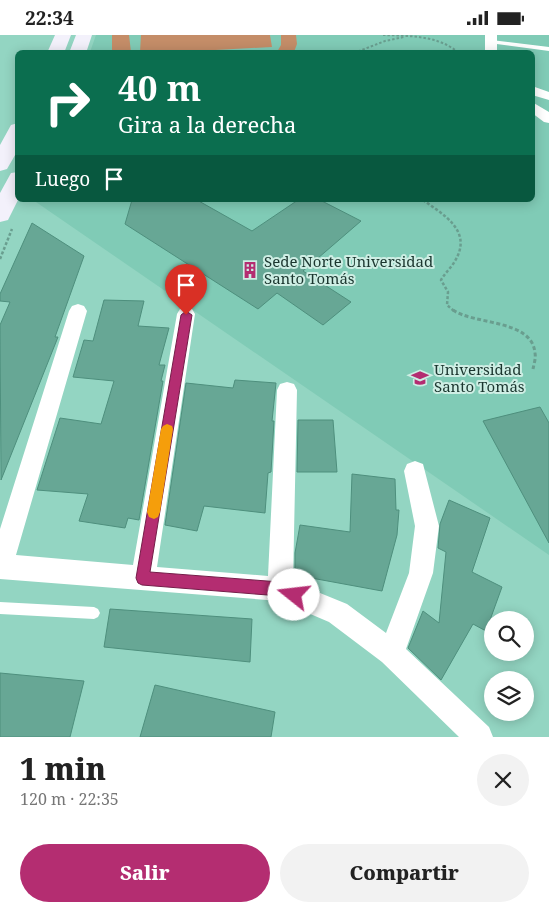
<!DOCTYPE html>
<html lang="es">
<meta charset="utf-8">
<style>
:root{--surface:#fff;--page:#f2f2f2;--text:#222;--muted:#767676;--accent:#b42d71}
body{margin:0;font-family:"Noto Serif",serif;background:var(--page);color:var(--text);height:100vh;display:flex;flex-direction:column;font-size:19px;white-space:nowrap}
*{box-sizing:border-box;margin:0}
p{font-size:16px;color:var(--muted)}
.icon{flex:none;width:28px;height:28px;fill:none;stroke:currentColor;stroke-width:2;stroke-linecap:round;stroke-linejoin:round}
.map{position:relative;height:702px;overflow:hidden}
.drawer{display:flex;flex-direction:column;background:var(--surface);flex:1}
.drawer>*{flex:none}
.top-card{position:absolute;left:15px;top:15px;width:520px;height:152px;border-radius:8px;box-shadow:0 2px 12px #0003;background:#0b6e4f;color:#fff;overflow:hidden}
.controls{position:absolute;left:484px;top:576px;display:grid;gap:10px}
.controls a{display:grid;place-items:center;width:50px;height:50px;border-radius:50%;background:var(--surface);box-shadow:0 2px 12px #0003;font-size:25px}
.pin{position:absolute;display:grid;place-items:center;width:42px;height:42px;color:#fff;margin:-51px -21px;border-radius:50% 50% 50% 0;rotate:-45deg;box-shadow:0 0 5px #0007}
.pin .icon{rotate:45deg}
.me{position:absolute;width:55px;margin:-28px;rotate:286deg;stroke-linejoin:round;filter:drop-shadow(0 0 4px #0008)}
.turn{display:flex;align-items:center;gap:18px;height:105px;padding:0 20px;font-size:22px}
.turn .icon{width:65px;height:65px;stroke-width:2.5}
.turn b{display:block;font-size:35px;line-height:42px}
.then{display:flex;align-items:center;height:48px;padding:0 20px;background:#0003;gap:10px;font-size:19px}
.round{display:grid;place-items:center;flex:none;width:52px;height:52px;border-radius:26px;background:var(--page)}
.headline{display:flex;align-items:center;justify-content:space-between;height:85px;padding:0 20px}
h1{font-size:30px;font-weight:800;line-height:38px}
.primary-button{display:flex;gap:10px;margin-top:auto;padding:10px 20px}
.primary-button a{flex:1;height:58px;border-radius:30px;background:var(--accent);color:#fff;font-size:20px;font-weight:800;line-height:58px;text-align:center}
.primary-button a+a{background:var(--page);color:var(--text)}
.status{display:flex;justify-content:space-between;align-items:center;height:35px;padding:0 25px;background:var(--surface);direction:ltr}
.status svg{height:14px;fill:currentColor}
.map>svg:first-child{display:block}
.built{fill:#80cbb6}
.green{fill:#c48d68}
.building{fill:#67a795;stroke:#4e8f7d}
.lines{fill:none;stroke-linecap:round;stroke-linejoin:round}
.path-far2{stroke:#699e8f;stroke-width:2;stroke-dasharray:2.5 2;stroke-linecap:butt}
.path-far1{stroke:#699e8f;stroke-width:2.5;stroke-dasharray:3 2;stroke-linecap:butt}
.path{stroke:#699e8f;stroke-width:3;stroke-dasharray:4 2.5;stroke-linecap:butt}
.service{fill:#fff;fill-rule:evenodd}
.minor{fill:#fff;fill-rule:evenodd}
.secondary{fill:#f3f1fb;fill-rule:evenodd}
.route{fill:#b42d71;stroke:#751d49}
.slow{fill:#f59e0b}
.labels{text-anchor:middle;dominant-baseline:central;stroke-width:4;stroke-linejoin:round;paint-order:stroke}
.poi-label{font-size:15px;fill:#1b362f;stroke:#ceeee4;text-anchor:start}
</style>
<div class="status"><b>22:34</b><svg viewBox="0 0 49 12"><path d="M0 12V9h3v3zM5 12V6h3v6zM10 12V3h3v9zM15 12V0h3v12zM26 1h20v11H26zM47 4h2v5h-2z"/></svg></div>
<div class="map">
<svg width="549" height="702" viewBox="0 0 549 702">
<rect width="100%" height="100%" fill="#93d5c2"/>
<!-- built -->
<path class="built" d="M 96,0 L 549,0 L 549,520 L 33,165 L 532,165 L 532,18 L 90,17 Z"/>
<!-- green -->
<path class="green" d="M 112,0 L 129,0 L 131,17 L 112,17 Z
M 141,0 L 270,0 L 272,12 L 179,17 L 140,17 Z
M 281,0 L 296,0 L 297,9 L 294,17 L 277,17 L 281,10 Z"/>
<!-- building -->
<path class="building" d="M 132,165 L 197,165 L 252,196 L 298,165 L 320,165 L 361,186 L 303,236 L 351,267 L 323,290 L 277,258 L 258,274 L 125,189 Z
M 32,188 L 84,221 L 55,302 L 58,302 L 1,445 L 0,290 L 10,267 L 0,266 L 0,259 Z
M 104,265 L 144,266 L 138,291 L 169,293 L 159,330 L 165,330 L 161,346 L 163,346 L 139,485 L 128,483 L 125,493 L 79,486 L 88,459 L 37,455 L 60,383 L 101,389 L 114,346 L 73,342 L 84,305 L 93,306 Z
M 235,345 L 276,348 L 272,386 L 274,386 L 271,437 L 268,438 L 265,478 L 204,471 L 197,496 L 165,490 L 186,348 L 233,353 Z
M 540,372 L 549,388 L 549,508 L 483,386 Z
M 298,385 L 333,385 L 337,437 L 297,437 Z
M 352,439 L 395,444 L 396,475 L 399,475 L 397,500 L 382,556 L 295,540 L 295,518 L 300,490 L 350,497 Z
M 449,465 L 490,483 L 472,537 L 502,552 L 486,596 L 473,589 L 441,645 L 408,613 L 423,576 L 439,588 L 446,517 L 438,513 L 440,489 Z
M 110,574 L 252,584 L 250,627 L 104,612 Z
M 0,638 L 84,646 L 70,702 L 0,702 Z
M 155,650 L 275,677 L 271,702 L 140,702 Z"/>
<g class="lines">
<!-- path-far2 -->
<path class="path-far2" d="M 383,0 C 409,1 438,0 459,18
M 354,18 L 385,6 L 404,2"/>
<!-- path-far1 -->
<path class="path-far1" d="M 423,165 C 444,180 473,196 455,226 C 451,233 445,238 441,245 L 448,257 L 447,270 L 454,276
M 0,224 L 12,194"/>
<!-- path -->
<path class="path" d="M 453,275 C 474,290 532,284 535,318 C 536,323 534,329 533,334"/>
<!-- service -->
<path class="service" d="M 491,5 L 549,12 L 549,16 L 489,8 L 488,7 Z
M 0,567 L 94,572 L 98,574 L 100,578 L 98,582 L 94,584 L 0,579 Z"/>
<!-- minor -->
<path class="minor" d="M 485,0 L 497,0 L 497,18 L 485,18 Z
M 532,51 L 549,57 L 549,65 L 532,60 Z
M 532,67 L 549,77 L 549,88 L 544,87 L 532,78 Z
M 78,269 L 84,271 L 87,276 L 16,520 L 133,530 L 177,279 L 180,274 L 186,272 L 192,274 L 195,279 L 157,532 L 268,541 L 277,355 L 280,349 L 287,347 L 294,349 L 297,355 L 293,547 L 347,569 L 386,598 L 409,538 L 415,491 L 404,436 L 407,429 L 415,426 L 423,429 L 439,491 L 433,538 L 406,614 L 489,692 L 493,702 L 459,702 L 382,627 L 329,587 L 280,566 L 0,544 L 0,494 L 69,276 L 72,271 Z"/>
<!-- secondary -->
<path class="secondary" d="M 55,0 L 71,0 L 64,18 L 47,18 Z
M 76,0 L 92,0 L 86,18 L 69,18 Z
M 18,88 L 18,115 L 7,134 L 0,136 L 0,110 L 11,90 Z
M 18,137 L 18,165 L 8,185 L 0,187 L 0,158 L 11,138 Z"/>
</g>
<!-- route -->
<path class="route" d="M 186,276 L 192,280 L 150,537 L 280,547 L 299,555 L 301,560 L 299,565 L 294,567 L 280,561 L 142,550 L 138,548 L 136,543 L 181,280 Z"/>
<!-- slow -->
<path class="slow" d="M 167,389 L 172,391 L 173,394 L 160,477 L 158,482 L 154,484 L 149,482 L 147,477 L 161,394 L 163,391 Z"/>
<!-- icons -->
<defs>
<g id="building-bare" transform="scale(1.35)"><path d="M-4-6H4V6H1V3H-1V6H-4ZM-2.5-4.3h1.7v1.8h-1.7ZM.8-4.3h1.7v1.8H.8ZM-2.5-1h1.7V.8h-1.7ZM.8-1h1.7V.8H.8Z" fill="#b42d71" stroke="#ceeee4" stroke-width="2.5" paint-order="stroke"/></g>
<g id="university-bare" transform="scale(1.35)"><path d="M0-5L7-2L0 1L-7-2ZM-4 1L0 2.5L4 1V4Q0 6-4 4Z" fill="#b42d71" stroke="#ceeee4" stroke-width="2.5" paint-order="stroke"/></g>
</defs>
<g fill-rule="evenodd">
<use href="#building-bare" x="250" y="235"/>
<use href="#university-bare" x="420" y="343"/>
</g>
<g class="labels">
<!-- poi labels -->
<g class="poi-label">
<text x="264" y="226">Sede Norte Universidad<tspan x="264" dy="17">Santo Tomás</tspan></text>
<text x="434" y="334">Universidad<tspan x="434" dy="17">Santo Tomás</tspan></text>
</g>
</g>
</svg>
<div class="controls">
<a><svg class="icon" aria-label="search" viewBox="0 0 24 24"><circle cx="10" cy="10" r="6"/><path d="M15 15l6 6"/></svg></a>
<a><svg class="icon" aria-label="layers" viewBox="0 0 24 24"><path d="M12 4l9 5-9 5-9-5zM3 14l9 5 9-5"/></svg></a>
</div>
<div class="pin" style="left:186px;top:280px;background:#d93025"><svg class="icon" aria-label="arrive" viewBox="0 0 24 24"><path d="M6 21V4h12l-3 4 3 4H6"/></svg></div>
<svg class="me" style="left:294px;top:560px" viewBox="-20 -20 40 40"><circle r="19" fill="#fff"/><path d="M0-13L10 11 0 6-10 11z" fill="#b42d71"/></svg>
<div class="top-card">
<div class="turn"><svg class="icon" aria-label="right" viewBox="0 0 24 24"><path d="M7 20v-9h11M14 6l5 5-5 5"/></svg><div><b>40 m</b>Gira a la derecha</div></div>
<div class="then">Luego<svg class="icon" aria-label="arrive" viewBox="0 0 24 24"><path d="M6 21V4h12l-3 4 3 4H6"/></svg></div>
</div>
</div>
<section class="drawer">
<div class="headline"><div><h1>1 min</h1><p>120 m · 22:35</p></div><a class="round"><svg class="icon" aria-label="close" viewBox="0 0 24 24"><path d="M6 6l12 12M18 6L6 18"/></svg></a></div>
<div class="primary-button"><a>Salir</a><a>Compartir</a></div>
</section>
